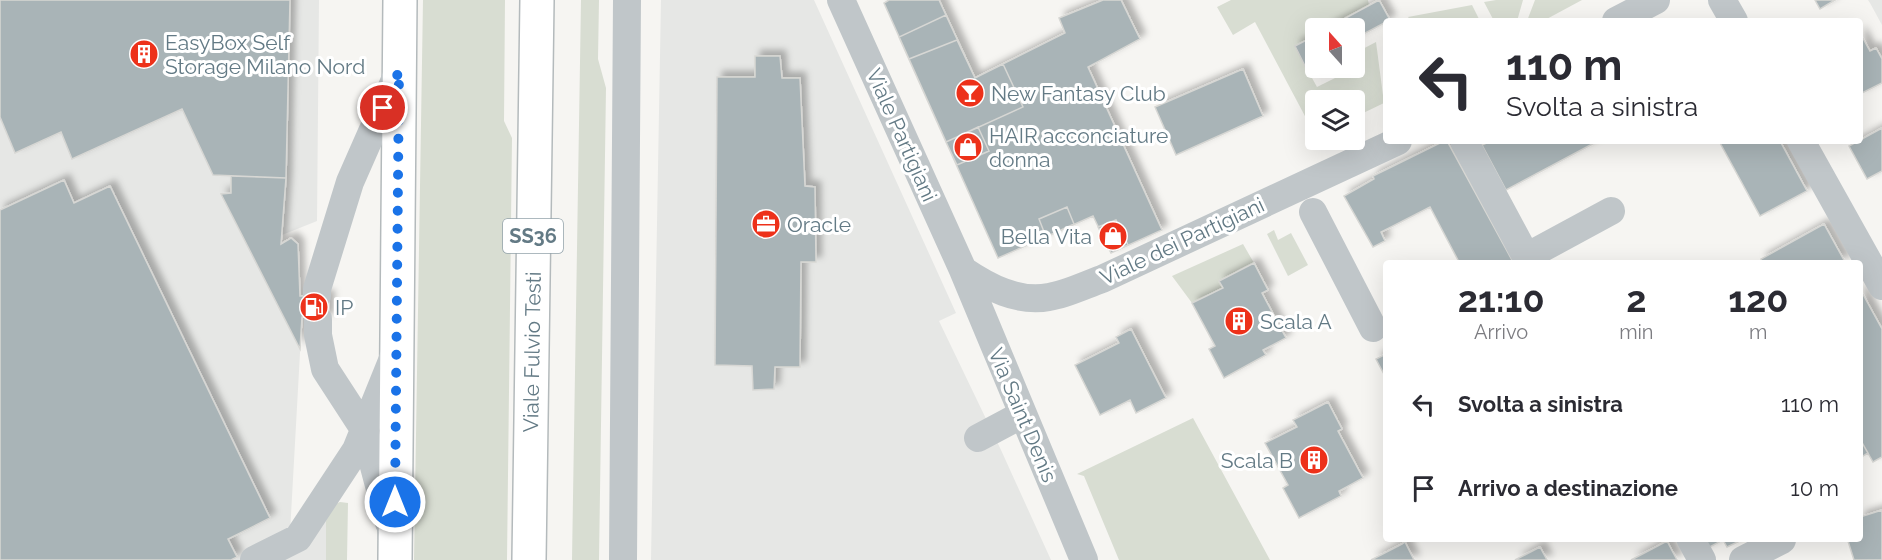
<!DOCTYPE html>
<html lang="it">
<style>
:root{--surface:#fff;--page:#f7f7f7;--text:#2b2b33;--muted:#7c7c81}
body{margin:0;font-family:Raleway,sans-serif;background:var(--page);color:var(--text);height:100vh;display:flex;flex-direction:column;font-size:22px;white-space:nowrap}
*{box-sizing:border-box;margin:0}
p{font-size:20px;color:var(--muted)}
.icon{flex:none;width:33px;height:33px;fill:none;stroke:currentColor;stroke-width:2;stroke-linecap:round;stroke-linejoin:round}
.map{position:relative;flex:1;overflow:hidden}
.side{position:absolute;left:1383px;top:260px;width:480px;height:282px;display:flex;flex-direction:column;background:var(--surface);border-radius:6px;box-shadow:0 6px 24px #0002}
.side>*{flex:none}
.hud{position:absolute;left:1383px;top:18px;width:480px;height:126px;border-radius:6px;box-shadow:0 6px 24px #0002;background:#fff;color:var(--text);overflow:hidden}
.needle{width:39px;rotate:339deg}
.tools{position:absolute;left:1305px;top:18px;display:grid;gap:12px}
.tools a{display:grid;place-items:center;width:60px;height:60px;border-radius:6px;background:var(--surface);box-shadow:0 6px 24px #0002;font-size:30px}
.pin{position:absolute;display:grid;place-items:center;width:51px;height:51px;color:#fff;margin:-26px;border:3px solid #fff;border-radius:50%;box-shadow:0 2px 6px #0007}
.me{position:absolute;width:66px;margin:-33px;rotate:0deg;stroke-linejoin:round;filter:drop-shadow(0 0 4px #0008)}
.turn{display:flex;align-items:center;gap:21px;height:126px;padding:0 24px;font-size:27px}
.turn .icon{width:78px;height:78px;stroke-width:2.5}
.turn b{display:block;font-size:42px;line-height:51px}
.eta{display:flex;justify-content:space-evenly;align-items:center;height:102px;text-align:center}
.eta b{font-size:36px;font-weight:700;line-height:42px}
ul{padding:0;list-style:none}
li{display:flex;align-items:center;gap:18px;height:84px;padding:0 24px}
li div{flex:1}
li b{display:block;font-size:22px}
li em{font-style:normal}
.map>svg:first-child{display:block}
.built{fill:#e6e7e5}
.green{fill:#d8ddd2}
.building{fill:#a9b4b7;stroke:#d7d7d4;stroke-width:1.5;filter:url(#shadow)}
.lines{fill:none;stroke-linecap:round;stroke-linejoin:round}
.major-casing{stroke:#b4babc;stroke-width:36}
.minor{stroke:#c0c6c9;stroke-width:28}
.major{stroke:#fff;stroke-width:33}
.route{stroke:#1a73e8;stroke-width:10;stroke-dasharray:0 18}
.labels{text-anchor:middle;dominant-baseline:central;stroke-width:6;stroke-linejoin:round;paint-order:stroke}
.shield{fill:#fff;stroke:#92a2aa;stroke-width:1.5}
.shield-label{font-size:20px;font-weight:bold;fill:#637a85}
.poi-label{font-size:21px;fill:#637a85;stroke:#fff;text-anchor:start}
.street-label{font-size:21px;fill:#637a85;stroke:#fff}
</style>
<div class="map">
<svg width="1882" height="560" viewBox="0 0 1882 560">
<defs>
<filter id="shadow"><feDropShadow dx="5.5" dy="-5.5" stdDeviation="3" flood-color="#0004"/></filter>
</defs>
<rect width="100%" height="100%" fill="#f6f5f2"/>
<!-- built -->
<path class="built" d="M 0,0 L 319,0 L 317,221 L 282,235 L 281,243 L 291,238 L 298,244 L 302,317 L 290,533 L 330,514 L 327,560 L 0,560 Z
M 661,0 L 814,0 L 956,313 L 939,321 L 1001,450 L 1051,560 L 651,560 Z
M 1868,0 L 1882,0 L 1882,25 L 1870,3 Z"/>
<!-- green -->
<path class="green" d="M 423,0 L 505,0 L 504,121 L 512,138 L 507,560 L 414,560 Z
M 581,0 L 599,0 L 598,59 L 606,88 L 599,560 L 572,560 Z
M 1231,0 L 1368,0 L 1369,5 L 1327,28 L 1316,28 L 1315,35 L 1295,47 L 1317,87 L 1341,75 L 1343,68 L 1354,68 L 1355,53 L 1376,42 L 1384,103 L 1355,117 L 1354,100 L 1316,100 L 1315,135 L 1255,22 L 1233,35 L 1217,7 Z
M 1496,0 L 1523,0 L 1517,21 L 1494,21 L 1484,2 Z
M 1535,0 L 1582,0 L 1543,21 L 1527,21 Z
M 1472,5 L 1480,21 L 1411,21 L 1408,17 Z
M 1274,230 L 1278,240 L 1291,233 L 1308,265 L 1288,276 L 1267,234 Z
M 1243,244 L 1254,263 L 1220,281 L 1223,288 L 1192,303 L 1172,276 Z
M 1193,418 L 1270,560 L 1119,560 L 1084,476 L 1077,474 Z
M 340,502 L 348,503 L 347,560 L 326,560 L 326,521 L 333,505 Z"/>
<!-- building -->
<path class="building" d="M 0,0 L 290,0 L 286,178 L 213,175 L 182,109 L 72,159 L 61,132 L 15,153 L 0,117 Z
M 889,0 L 939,0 L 975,78 L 1065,33 L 1059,18 L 1103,0 L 1121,0 L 1140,39 L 1088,67 L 1162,230 L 1111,253 L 1093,216 L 998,258 L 884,3 Z
M 1379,0 L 1390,20 L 1354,39 L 1354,28 L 1327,28 Z
M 1815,0 L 1835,0 L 1820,9 Z
M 946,15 L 975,78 L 1003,64 L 1023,107 L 946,142 L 899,37 Z
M 1860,33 L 1870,51 L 1876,48 L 1882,59 L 1882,83 L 1860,94 Z
M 1316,35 L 1316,61 L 1305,66 L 1295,46 Z
M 957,40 L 975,78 L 1003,64 L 1023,107 L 946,142 L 909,59 Z
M 755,56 L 780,56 L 782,78 L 800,78 L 805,186 L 815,187 L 816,262 L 801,262 L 800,367 L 775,367 L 774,389 L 753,390 L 752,366 L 715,365 L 717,77 L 755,77 Z
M 1243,69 L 1263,116 L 1176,155 L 1155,107 Z
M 978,127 L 989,151 L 957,165 L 946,142 Z
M 1882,128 L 1882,171 L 1867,179 L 1849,146 Z
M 1444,141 L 1447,141 L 1513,262 L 1459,262 L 1430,207 L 1381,232 L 1385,241 L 1373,247 L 1344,196 L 1374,179 L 1373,176 Z
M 1491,141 L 1598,141 L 1506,190 L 1482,145 Z
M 1719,141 L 1780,141 L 1807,191 L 1760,216 Z
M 231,176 L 286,178 L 281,244 L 291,238 L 298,244 L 300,296 L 329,296 L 328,319 L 302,317 L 300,349 L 221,194 L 231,193 Z
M 64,180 L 74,203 L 110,186 L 270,518 L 228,539 L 237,557 L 231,560 L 0,560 L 0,210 Z
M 1067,207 L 1074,224 L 1046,237 L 1039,219 Z
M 1116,220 L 1128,245 L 1111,253 L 1098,227 Z
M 1824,224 L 1845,262 L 1762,262 L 1761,259 Z
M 1254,263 L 1268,290 L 1262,293 L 1286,338 L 1263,350 L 1266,355 L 1224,378 L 1209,349 L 1215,346 L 1192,303 L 1223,288 L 1219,281 Z
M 1860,289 L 1882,329 L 1882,457 L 1873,462 L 1860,439 Z
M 1131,329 L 1166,398 L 1136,413 L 1130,400 L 1100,415 L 1075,365 L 1119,343 L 1116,337 Z
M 1386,354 L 1386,378 L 1376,359 Z
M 1328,402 L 1342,429 L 1338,431 L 1363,478 L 1339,491 L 1341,496 L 1299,518 L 1283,488 L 1288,485 L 1265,443 L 1297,427 L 1293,420 Z
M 1860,439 L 1868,453 L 1860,458 Z
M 1882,510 L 1882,560 L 1854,560 L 1847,538 L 1860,538 L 1860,517 Z
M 1698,538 L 1744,539 L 1727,547 L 1723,540 L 1704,550 Z
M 1667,541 L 1677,560 L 1631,560 Z
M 1405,542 L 1414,560 L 1371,560 L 1402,544 Z
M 1540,547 L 1547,560 L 1515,560 Z"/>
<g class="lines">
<!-- major casing -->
<g class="major-casing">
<path id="major" d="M 395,560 L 400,0
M 529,560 L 537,0"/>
</g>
<!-- minor -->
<path class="minor" d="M 841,0 L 963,270 L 1084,560
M 1722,0 L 1734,21
M 1616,21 L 1656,0
M 1464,141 L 1529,262
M 1801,141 L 1882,286
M 1313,212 L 1373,328
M 1526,257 L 1611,211
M 963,270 C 988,287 1018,303 1049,297 C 1067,294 1085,285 1102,279 L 1398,141
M 317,296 L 317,289 L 350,182 L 398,73
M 318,319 L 318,335 L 325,369 L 364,429 L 389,523
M 978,438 L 1023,414
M 1690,538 L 1702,560
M 254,560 L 298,538 L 356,450 L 394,356
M 623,560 L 627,0
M 1743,560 L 1782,540 L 1781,538"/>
<!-- major -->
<use href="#major" class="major"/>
</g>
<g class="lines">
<!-- route -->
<path class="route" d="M 383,108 L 399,71 L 395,502"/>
</g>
<!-- icons -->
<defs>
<g id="building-disc" transform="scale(1.5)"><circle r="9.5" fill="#ed311a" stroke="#fff"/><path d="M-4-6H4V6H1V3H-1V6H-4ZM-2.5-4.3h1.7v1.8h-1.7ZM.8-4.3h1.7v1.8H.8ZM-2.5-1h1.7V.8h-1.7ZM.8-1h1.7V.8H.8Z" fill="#fff"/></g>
<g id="bar-disc" transform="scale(1.5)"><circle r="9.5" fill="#ed311a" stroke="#fff"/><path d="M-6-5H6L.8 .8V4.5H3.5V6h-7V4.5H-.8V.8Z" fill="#fff"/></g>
<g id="shop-disc" transform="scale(1.5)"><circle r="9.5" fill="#ed311a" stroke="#fff"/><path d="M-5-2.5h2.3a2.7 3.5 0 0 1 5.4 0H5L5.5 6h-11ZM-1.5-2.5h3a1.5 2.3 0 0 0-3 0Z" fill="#fff"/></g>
<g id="office-disc" transform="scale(1.5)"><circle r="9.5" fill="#ed311a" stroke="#fff"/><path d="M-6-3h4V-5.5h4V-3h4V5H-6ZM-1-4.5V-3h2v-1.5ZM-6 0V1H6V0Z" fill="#fff"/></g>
<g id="fuel-disc" transform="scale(1.5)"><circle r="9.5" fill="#ed311a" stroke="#fff"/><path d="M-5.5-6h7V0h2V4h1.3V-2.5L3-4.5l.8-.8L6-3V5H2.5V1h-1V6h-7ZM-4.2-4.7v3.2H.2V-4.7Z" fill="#fff"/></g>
</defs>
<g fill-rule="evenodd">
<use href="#building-disc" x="144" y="54"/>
<use href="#bar-disc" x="970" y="93"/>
<use href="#shop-disc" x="968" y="147"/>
<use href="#office-disc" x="766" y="224"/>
<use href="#shop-disc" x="1113" y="236"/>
<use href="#fuel-disc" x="314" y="307"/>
<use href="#building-disc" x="1239" y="321"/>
<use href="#building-disc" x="1314" y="460"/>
</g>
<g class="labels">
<!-- shield labels -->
<rect class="shield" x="503" y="219" width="60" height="34" rx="4.5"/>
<g class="shield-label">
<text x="533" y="236">SS36</text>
</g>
<!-- poi labels -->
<g class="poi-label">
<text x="165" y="42">EasyBox Self<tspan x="165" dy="24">Storage Milano Nord</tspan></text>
<text x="991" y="93">New Fantasy Club</text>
<text x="989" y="135">HAIR acconciature<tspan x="989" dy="24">donna</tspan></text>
<text x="787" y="224">Oracle</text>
<text x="1092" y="236" text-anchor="end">Bella Vita</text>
<text x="335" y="307">IP</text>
<text x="1260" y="321">Scala A</text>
<text x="1293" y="460" text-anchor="end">Scala B</text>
</g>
<!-- street labels -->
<g class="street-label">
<text transform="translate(902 135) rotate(66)">Viale Partigiani</text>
<text transform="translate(1182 241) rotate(-25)">Viale dei Partigiani</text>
<text transform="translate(532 352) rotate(-89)">Viale Fulvio Testi</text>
<text transform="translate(1023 415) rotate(67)">Via Saint Denis</text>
</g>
</g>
</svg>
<div class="tools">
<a><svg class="needle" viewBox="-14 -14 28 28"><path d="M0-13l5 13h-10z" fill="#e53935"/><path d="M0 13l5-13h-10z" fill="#7c7c81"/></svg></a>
<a><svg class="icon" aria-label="layers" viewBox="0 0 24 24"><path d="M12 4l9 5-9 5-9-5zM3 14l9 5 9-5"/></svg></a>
</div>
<div class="pin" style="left:383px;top:108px;background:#d93025"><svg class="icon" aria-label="arrive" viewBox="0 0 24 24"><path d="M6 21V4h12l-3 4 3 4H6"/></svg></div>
<svg class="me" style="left:395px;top:502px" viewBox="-20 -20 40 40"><circle r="17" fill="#1a73e8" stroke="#fff" stroke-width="3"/><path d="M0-11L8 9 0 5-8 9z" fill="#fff"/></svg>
<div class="hud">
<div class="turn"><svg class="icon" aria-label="left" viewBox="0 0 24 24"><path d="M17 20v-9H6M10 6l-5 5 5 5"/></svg><div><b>110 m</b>Svolta a sinistra</div></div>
</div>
<section class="side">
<div class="eta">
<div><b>21:10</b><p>Arrivo</p></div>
<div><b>2</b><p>min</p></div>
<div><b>120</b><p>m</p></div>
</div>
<ul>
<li><svg class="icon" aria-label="left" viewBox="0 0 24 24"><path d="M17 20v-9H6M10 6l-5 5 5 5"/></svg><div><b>Svolta a sinistra</b></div><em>110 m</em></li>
<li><svg class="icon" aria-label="arrive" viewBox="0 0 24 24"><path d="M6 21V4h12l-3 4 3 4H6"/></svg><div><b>Arrivo a destinazione</b></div><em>10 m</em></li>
</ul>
</section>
</div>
